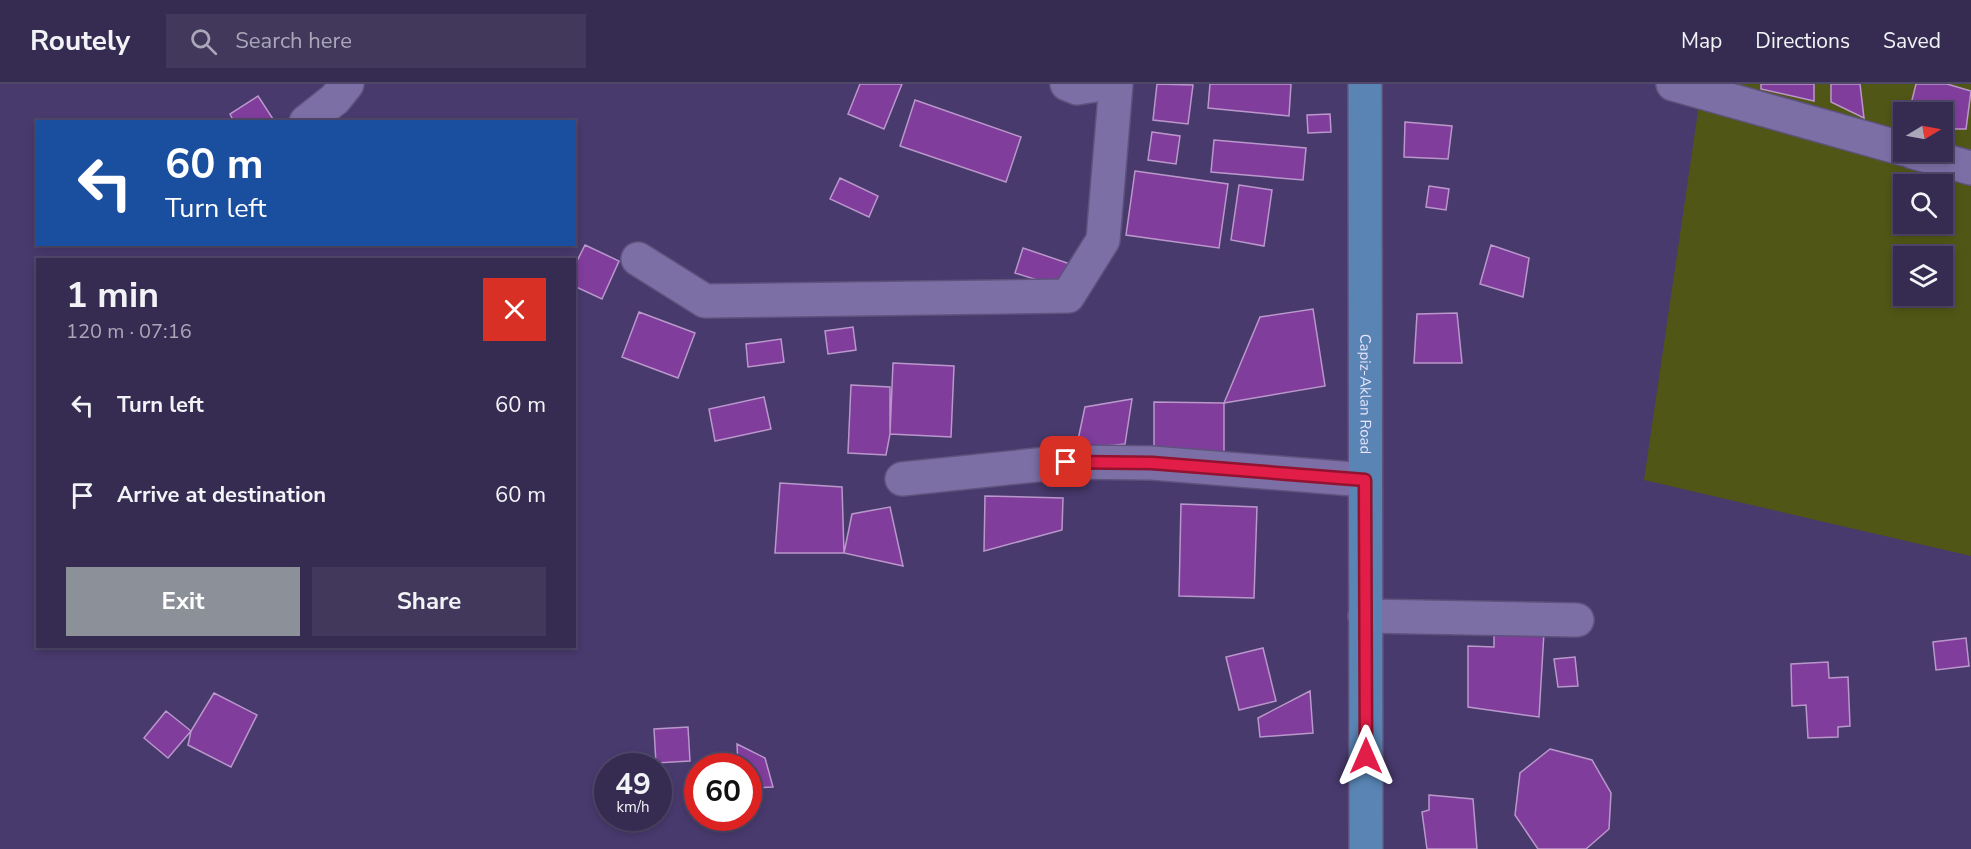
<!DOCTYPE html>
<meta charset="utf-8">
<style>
:root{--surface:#362c52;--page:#41385c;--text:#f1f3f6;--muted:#aaa7b8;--line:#504869;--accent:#8c9099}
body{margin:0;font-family:"Nunito Sans",sans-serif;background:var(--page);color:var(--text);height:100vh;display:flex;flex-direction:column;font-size:22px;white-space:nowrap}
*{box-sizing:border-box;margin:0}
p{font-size:20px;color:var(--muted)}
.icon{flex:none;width:33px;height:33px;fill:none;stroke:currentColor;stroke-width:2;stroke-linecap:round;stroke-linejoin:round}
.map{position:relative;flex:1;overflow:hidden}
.sheet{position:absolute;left:36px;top:174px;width:540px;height:390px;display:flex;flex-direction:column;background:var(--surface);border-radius:0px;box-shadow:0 3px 9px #0003,0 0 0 2px var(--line)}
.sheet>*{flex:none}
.hud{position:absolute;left:36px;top:36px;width:540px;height:126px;border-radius:0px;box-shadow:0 3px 9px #0003,0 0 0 2px var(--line);background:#1a4fa0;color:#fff;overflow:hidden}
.needle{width:39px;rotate:80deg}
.buttons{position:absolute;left:1893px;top:18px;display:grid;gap:12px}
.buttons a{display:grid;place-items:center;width:60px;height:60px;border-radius:0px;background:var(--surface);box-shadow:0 3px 9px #0003,0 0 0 2px var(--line);font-size:30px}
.speed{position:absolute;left:594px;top:669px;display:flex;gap:12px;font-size:30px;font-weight:700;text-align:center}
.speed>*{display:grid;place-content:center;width:78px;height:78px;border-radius:50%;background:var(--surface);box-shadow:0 3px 9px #0003,0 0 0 2px var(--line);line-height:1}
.speed small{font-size:15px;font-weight:400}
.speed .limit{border:9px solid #d22;background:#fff;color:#111}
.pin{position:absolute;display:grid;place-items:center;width:51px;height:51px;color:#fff;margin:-26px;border-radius:12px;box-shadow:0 3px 9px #0006}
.me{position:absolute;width:66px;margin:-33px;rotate:0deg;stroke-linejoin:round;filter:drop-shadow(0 0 4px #0008)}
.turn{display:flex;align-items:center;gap:21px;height:126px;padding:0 30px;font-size:27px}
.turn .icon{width:78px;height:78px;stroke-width:2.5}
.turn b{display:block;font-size:42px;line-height:51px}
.round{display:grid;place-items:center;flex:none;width:63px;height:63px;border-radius:0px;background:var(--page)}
.summary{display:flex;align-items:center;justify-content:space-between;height:102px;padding:0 30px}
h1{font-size:36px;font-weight:700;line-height:45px}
.cta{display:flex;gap:12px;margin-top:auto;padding:12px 30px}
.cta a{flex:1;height:69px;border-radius:0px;background:var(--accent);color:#fff;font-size:24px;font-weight:700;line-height:69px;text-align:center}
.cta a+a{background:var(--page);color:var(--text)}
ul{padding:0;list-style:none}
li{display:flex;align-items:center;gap:18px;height:90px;padding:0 30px}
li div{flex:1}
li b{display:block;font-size:22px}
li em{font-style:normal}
header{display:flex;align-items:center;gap:36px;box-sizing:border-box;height:84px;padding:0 30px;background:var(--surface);border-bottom:2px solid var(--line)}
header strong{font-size:28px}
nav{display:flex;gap:33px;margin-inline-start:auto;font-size:21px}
.search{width:420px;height:54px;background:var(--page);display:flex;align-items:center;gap:15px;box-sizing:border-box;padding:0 21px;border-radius:0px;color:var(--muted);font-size:22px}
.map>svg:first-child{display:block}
.green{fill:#505615;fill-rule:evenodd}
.building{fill:#803d9c;stroke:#ba97cb;stroke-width:1.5}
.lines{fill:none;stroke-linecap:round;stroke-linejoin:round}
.minor-casing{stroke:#5f537d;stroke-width:36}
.major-casing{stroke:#5f537d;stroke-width:36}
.minor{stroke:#7c6fa6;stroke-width:33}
.major{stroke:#5984b3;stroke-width:33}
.route-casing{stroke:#92132f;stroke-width:15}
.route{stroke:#e11d48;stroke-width:10}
.labels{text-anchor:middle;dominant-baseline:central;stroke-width:6;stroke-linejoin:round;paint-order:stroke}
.street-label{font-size:15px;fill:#e9e5fe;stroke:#2c273e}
</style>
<header>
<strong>Routely</strong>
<div class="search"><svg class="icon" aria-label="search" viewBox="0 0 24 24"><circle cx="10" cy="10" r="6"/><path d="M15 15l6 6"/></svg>Search here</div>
<nav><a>Map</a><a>Directions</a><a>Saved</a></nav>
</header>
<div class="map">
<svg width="1971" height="765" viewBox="0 0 1971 765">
<rect width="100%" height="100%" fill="#483a6d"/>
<!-- green -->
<path class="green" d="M 1702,0 L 1971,0 L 1971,472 L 1644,396 ZM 1904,28 L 1942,28 L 1942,68 L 1904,68 ZM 1904,100 L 1942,100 L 1942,140 L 1904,140 ZM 1904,172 L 1942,172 L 1942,212 L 1904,212 Z"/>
<!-- building -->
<path class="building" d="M 860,0 L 902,0 L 884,45 L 848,30 Z
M 1157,0 L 1193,1 L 1188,40 L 1153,36 Z
M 1210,0 L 1291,0 L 1289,32 L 1208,24 Z
M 1761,0 L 1814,0 L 1814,17 L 1761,5 Z
M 1831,0 L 1860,0 L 1864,34 L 1831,18 Z
M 1916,0 L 1947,0 L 1971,7 L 1966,45 L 1942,45 L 1942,28 L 1909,28 Z
M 258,12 L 273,35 L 269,38 L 234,38 L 230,30 Z
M 915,16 L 1021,53 L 1006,98 L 900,62 Z
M 1330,30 L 1331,48 L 1308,49 L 1307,31 Z
M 1405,38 L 1452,42 L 1448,75 L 1404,73 Z
M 1152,48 L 1180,52 L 1176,80 L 1148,76 Z
M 1214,56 L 1306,64 L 1303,96 L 1211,88 Z
M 1135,87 L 1228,100 L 1219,164 L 1126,151 Z
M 840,94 L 878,112 L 869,133 L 830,115 Z
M 1239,101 L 1272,106 L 1264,162 L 1231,156 Z
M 1429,102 L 1449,105 L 1446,126 L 1426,123 Z
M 585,161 L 619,177 L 602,215 L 574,202 L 574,183 Z
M 1491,161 L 1529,174 L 1523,213 L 1480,200 Z
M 1023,164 L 1073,181 L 1066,205 L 1015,189 Z
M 1313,225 L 1325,302 L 1224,319 L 1260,233 Z
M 639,228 L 695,249 L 678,294 L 622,273 Z
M 1457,229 L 1462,279 L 1414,279 L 1417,230 Z
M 853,243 L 856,266 L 828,270 L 825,247 Z
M 781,255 L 784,278 L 748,283 L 746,260 Z
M 893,279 L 954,282 L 951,353 L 890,350 Z
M 851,301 L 890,303 L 890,350 L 886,371 L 848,369 Z
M 764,313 L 771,345 L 715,357 L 709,325 Z
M 1132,315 L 1125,360 L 1076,365 L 1085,323 Z
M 1154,318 L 1224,319 L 1224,377 L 1154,376 Z
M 780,399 L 842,403 L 844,469 L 775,469 Z
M 985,412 L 1063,414 L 1062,446 L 984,467 Z
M 1181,420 L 1257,423 L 1254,514 L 1179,512 Z
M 890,423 L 903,482 L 844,469 L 852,430 Z
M 1494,545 L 1544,548 L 1539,633 L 1468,623 L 1468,562 L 1494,563 Z
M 1966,554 L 1969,582 L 1936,586 L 1933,558 Z
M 1263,564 L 1276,617 L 1239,626 L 1226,573 Z
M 1575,573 L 1578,602 L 1558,603 L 1554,575 Z
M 1828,578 L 1829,594 L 1848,593 L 1850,642 L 1838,643 L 1838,653 L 1808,654 L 1806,621 L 1792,622 L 1791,580 Z
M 1310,607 L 1313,649 L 1260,653 L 1258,634 Z
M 214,609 L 257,631 L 231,683 L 188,661 L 191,647 Z
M 166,627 L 191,647 L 168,674 L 144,654 Z
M 688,643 L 690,677 L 656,679 L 654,645 Z
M 737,660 L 765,674 L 773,703 L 748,704 L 748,682 L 738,682 Z
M 1550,665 L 1592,676 L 1611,709 L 1609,745 L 1586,765 L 1538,765 L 1515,731 L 1520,689 Z
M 1429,711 L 1473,715 L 1477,765 L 1427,765 L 1422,728 L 1429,726 Z"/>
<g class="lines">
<!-- minor casing -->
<g class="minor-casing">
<path id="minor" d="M 1067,0 L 1077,4 L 1102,0
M 1673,0 L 1904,65
M 306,38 L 335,15 L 347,0
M 1913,68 L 1971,84
M 638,175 L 705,217 L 1068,212 L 1103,156 L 1116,0
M 902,395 L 1066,378 L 1152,379 L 1365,396
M 1365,532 L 1577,536"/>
</g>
<!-- major casing -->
<g class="major-casing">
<g id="major">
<path id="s1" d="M 1365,0 L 1366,765"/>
</g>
</g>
<!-- minor -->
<use href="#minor" class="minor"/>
<!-- major -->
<use href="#major" class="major"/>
</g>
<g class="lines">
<!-- route casing -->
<g class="route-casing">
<path id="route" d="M 1066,378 L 1152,379 L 1365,396 L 1366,672"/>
</g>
<!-- route -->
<use href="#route" class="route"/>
</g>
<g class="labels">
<!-- street labels -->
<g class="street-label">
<text stroke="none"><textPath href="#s1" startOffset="310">Capiz-Aklan Road</textPath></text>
</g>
</g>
</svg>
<div class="buttons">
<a><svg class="needle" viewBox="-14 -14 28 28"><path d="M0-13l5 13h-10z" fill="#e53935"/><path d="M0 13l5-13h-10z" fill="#aaa7b8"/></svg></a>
<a><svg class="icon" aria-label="search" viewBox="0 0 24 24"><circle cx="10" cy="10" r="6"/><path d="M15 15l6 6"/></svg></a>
<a><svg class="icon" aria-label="layers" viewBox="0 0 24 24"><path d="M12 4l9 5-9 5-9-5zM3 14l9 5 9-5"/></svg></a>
</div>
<div class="speed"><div>49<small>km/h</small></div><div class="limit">60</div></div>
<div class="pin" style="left:1066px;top:378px;background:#d93025"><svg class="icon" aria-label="arrive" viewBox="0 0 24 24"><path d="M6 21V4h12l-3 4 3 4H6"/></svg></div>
<svg class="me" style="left:1366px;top:672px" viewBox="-20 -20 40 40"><path d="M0-17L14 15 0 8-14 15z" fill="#e11d48" stroke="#fff" stroke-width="4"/></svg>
<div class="hud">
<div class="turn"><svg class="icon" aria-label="left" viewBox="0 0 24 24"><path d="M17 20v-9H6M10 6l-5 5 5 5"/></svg><div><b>60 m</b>Turn left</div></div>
</div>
<section class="sheet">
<div class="summary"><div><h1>1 min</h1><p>120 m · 07:16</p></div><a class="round" style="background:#d93025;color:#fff"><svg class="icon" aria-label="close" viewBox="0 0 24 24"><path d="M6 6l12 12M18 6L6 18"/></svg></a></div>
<ul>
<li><svg class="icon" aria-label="left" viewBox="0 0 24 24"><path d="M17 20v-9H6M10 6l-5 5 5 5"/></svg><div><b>Turn left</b></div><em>60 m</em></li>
<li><svg class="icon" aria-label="arrive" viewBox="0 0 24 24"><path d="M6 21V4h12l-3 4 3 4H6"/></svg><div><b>Arrive at destination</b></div><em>60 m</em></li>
</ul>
<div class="cta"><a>Exit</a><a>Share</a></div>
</section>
</div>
